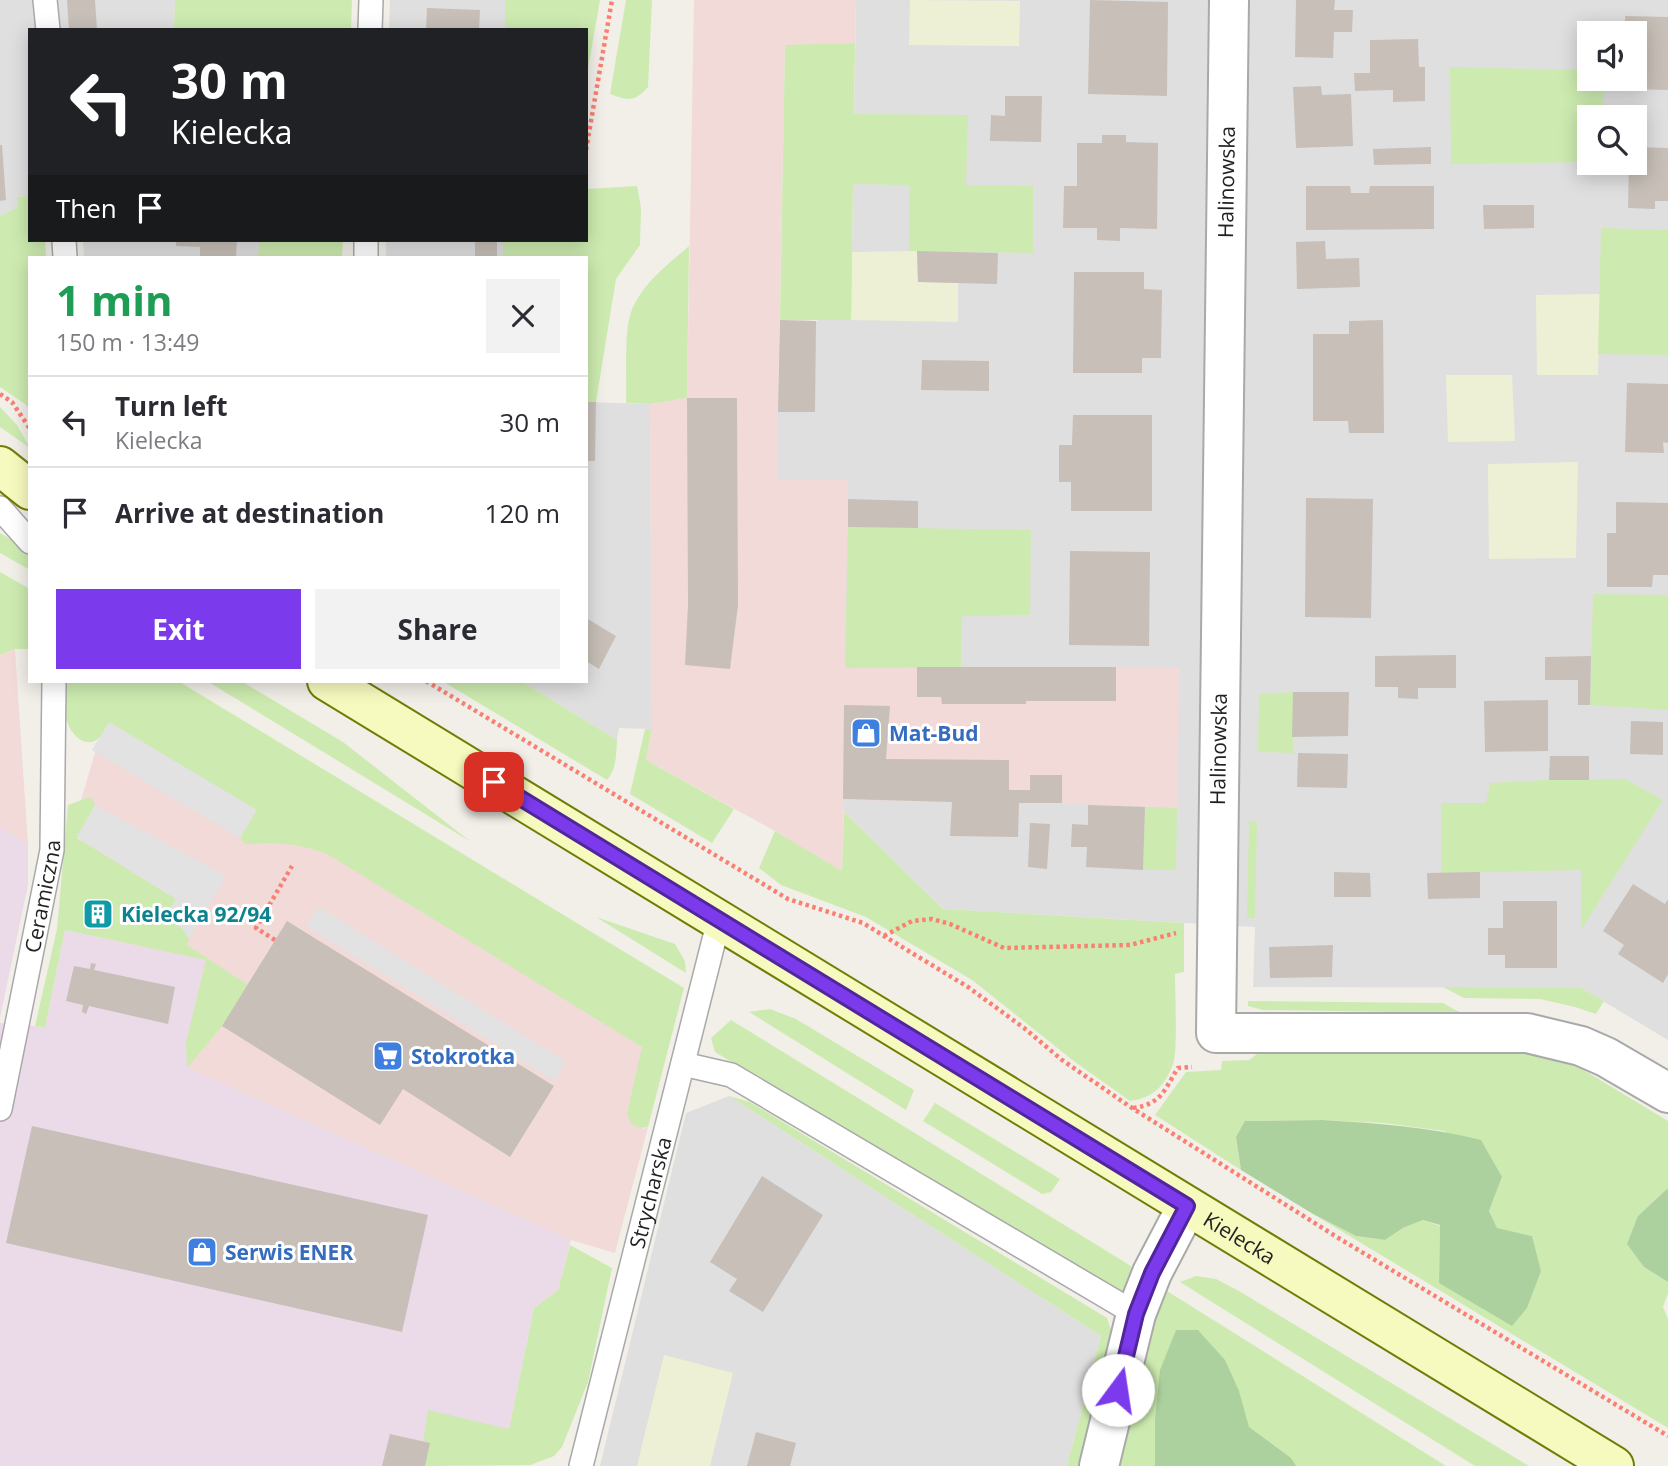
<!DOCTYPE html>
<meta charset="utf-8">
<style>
:root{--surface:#fff;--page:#f2f2f3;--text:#2b2b33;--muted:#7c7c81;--line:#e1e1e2;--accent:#7c3aed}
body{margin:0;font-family:"Open Sans",sans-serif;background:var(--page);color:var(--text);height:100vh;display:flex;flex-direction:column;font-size:26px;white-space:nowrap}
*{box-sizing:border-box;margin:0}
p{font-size:23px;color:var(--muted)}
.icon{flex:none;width:38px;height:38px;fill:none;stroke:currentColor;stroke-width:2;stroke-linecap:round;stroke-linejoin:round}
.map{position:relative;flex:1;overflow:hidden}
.drawer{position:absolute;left:28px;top:256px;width:560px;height:427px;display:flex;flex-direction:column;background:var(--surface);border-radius:0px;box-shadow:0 4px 18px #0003}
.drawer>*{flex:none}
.guide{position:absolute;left:28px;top:28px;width:560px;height:214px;border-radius:0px;box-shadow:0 4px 18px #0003;background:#202124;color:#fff;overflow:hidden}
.fabs{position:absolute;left:1577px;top:21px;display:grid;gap:14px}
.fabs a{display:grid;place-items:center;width:70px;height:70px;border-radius:0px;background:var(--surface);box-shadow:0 4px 18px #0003;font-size:35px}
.pin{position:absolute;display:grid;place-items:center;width:60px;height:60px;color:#fff;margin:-30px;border-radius:14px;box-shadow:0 4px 10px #0006}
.me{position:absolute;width:77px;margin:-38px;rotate:14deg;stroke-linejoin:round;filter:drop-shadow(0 0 5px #0008)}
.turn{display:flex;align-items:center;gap:24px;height:147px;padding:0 28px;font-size:32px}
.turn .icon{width:91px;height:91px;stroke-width:2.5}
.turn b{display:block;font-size:49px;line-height:60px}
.then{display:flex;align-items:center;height:66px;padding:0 28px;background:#0003;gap:14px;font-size:26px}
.round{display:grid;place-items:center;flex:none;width:74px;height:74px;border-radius:0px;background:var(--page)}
.headline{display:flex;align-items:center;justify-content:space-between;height:119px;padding:0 28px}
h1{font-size:42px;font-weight:700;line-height:52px;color:#1e9e55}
.cta{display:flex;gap:14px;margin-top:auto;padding:14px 28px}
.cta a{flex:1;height:80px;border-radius:0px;background:var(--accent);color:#fff;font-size:28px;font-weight:700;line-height:80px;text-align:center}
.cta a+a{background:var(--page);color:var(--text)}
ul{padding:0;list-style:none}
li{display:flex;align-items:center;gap:21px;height:91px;padding:0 28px;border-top:2px solid var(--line)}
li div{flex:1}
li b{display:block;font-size:26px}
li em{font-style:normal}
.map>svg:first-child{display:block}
.residential{fill:#e0dfdf;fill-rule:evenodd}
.commercial{fill:#f2dad9}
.industrial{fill:#ebdbe8}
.farmland{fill:#eef0d5}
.grass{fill:#cdebb0}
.forest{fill:#add19e}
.parking{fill:#e2e2e2}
.building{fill:#c7bfb8}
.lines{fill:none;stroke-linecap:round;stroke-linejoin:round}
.lane-casing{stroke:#a9a9a9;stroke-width:26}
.street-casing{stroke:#a9a9a9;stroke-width:42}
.secondary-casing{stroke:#707d05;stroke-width:42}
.path{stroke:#fa8072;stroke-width:4.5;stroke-dasharray:3.5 3.5;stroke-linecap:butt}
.lane{stroke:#fff;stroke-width:23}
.street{stroke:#fff;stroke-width:38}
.secondary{stroke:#f7fabf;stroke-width:38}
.route-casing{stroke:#51269a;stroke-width:18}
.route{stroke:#7c3aed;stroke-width:12}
.labels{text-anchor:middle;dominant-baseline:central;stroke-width:6;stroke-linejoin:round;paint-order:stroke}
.street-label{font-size:21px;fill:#222;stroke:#fff}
.shop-label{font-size:21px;font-weight:bold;fill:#366cbe;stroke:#fff;text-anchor:start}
.culture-label{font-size:21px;font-weight:bold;fill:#0d838f;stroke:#fff;text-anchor:start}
</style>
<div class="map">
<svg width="1668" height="1466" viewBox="0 0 1668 1466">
<rect width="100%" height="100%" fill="#f2efe9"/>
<!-- residential -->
<path class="residential" d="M 0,0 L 175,0 L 174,30 L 30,30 L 30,196 L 18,197 L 18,207 L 0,216 Z
M 390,0 L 505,0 L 505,30 L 389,30 Z
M 856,0 L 1668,0 L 1668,1040 L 1581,988 L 1253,987 L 1255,927 L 943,909 L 844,812 L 778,479 L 778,412 L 780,320 L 817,321 L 852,252 ZM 1589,33 L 1634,33 L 1634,79 L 1589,79 ZM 1589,117 L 1634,117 L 1634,163 L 1589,163 Z
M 83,240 L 259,240 L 258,257 L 84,257 Z
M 386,240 L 503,240 L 503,257 L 386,257 Z
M 586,402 L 650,404 L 652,729 L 619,728 L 617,740 L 521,681 L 586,681 Z
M 729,1096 L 1101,1336 L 1067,1466 L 600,1466 L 686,1113 Z"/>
<!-- commercial -->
<path class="commercial" d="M 694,0 L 856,0 L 855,43 L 785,46 L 778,412 L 778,479 L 848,480 L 845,668 L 1180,667 L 1177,808 L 1062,803 L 844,800 L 842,872 L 775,831 L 646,760 L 652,729 L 650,404 L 687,398 Z
M 15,649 L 28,845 L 0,827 L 0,655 Z
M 99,739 L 257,810 L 643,1047 L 627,1113 L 643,1129 L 648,1127 L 615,1253 L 571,1240 L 187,1068 L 74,824 Z"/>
<!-- industrial -->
<path class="industrial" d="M 0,827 L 28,845 L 28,885 L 0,1018 Z
M 65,930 L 206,960 L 186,1042 L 188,1068 L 571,1240 L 558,1290 L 534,1308 L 509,1429 L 425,1466 L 0,1466 L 0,1023 L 18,1023 L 45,1028 Z"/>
<!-- farmland -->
<path class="farmland" d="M 910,0 L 1020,1 L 1019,46 L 909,45 Z
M 917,251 L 918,282 L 958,283 L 958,322 L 851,320 L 852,252 Z
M 1600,294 L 1598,375 L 1537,375 L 1536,295 Z
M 1446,375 L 1512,375 L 1515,441 L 1448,442 Z
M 1578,462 L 1576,558 L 1489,559 L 1488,464 Z
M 664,1355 L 733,1373 L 710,1466 L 637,1466 Z"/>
<!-- grass -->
<path class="grass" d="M 175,0 L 352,0 L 351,30 L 174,30 Z
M 505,0 L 600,0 L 586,80 L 586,30 L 505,30 Z
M 626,0 L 652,0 L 648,87 C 635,102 628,101 610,94 Z
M 855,43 L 854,114 L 968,115 L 966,185 L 1033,186 L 1033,253 L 909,251 L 909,185 L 853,184 L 851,320 L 780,320 L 785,45 Z
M 1450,67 L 1589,70 L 1589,79 L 1604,79 L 1603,117 L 1589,117 L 1589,162 L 1451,164 Z
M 637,186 L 641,208 L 640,245 L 616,279 L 596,402 L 586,402 L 586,257 L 503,257 L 503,240 L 586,240 L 586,189 Z
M 30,196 L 30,240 L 45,240 L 46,257 L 30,257 L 30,410 L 25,404 L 0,387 L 0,216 L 18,207 L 17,197 Z
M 1601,228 L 1668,230 L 1668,355 L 1598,354 Z
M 259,240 L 343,240 L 342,257 L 258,257 Z
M 689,246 L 687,398 L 650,404 L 626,403 C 627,381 624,334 630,316 C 638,287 667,265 689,246 Z
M 0,407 L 17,425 L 30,448 L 0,427 Z
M 848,527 L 1031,530 L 1030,615 L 962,616 L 961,667 L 845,668 Z
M 0,533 C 20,545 30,544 30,570 L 0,553 Z
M 0,572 L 28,588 L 30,649 L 15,649 L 0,655 Z
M 1593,594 L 1668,595 L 1668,710 L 1590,705 Z
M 67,681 L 178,681 L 684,988 L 648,1127 C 637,1130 629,1124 627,1113 L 642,1047 L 327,854 C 295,842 279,843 245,844 L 240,838 L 256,810 L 109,723 C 106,727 104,734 100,737 C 87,751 70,734 67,721 C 64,709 67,693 67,681 Z
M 207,681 L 241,681 L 343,742 L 471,842 Z
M 442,681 L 521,681 L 617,740 C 616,755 617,768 607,780 Z
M 1293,692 L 1293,753 L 1258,752 L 1259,694 Z
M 645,729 L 652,729 L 646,760 L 734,809 L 712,843 L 630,794 Z
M 1625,779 L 1663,800 L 1581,930 L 1581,870 L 1441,873 L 1441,803 L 1486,803 L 1490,783 L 1549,780 Z
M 90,797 L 93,799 L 95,805 L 77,838 L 176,899 L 183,929 L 189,939 L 187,945 L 248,985 L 222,1026 L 187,1068 L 186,1042 L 206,960 L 65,930 L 45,1028 L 35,1026 L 57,929 L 68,805 Z
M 1145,807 L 1177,808 L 1176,870 L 1143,870 Z
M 844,812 L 943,909 L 1184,923 L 1184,972 L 1175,974 C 1175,992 1178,1051 1173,1064 C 1165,1086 1153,1098 1130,1101 L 1075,1062 L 972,980 L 866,917 L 781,885 L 759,868 L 775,831 L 842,871 Z
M 1249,821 L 1257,821 L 1255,918 L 1247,918 Z
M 596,917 L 675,944 L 685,961 L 686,973 Z
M 1443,987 L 1581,988 L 1604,1001 L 1596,1014 L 1575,1007 L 1540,999 L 1464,998 Z
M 1248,1001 L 1443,1003 L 1461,1013 L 1263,1010 L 1248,1006 Z
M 770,1009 L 796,1019 L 914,1090 L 906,1110 L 749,1012 Z
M 731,1020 L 1131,1266 L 1130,1281 L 1124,1295 L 1099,1284 L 715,1052 L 711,1038 Z
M 1264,1053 L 1530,1054 L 1572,1063 L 1668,1121 L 1668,1188 L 1638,1216 L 1644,1267 L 1668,1282 L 1668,1293 L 1663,1307 L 1668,1319 L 1668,1428 L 1313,1214 L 1356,1236 L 1385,1240 L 1403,1228 L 1423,1220 L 1440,1226 L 1439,1283 L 1532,1236 L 1497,1229 L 1489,1211 L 1502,1177 L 1444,1131 L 1384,1123 L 1322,1120 L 1246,1121 L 1236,1137 L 1241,1170 L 1155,1115 L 1186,1072 L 1221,1070 L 1222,1061 L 1249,1060 L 1257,1054 Z
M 729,1096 L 750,1102 L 1107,1318 L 1111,1330 L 1109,1341 L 1078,1466 L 1067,1466 L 1101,1336 Z
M 935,1103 L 1060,1179 L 1051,1192 L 1042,1194 L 923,1121 Z
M 570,1245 L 612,1268 L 588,1382 L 562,1447 L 554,1456 L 530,1465 L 425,1466 L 423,1442 L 428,1410 L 509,1429 L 534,1308 L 558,1290 Z
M 1196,1276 L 1216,1279 L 1239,1291 L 1529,1466 L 1475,1466 L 1180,1282 Z
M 1167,1291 L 1446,1466 L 1117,1466 L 1159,1300 Z"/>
<!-- forest -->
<path class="forest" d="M 1322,1120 C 1376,1123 1429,1127 1481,1140 L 1502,1177 L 1489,1211 L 1497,1228 L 1532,1236 L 1541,1271 L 1527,1308 L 1512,1326 L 1439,1283 L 1440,1225 L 1423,1220 L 1403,1228 L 1385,1240 L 1356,1236 L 1313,1214 L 1241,1170 L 1236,1137 L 1245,1121 Z
M 1668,1188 L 1668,1282 L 1644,1267 L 1627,1244 L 1638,1216 Z
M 1176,1330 L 1198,1330 L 1225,1360 L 1239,1391 L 1249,1427 L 1291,1458 L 1296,1466 L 1155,1466 L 1155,1420 L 1160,1370 Z"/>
<!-- parking -->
<path class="parking" d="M 109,722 L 257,810 L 240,838 L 92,750 Z
M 95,805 L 226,876 L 189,939 L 183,929 L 165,917 L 176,899 L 77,837 Z
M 319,907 L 566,1062 L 555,1081 L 306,926 Z"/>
<!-- building -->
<path class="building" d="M 67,0 L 95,0 L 97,30 L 69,30 Z
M 1090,0 L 1168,2 L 1167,96 L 1088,94 Z
M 1296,0 L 1335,0 L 1334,10 L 1353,10 L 1352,32 L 1334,32 L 1333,58 L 1295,57 Z
M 427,8 L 480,10 L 479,30 L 426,30 Z
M 1625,16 L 1668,17 L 1668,90 L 1629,89 L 1629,79 L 1634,79 L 1634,33 L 1625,33 Z
M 1418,39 L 1419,67 L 1425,67 L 1425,101 L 1393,102 L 1393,90 L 1355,91 L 1354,73 L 1370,73 L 1370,40 Z
M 1321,86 L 1322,95 L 1351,94 L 1353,146 L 1296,148 L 1293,87 Z
M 1005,96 L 1042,96 L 1041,142 L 990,141 L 991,115 L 1005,116 Z
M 1102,135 L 1126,135 L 1126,142 L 1158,143 L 1157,229 L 1120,228 L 1120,241 L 1097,240 L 1097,228 L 1063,228 L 1064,186 L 1077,186 L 1077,143 L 1102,143 Z
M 0,145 L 2,145 L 6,200 L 0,201 Z
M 1431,147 L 1431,164 L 1374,165 L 1373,149 Z
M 1634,147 L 1668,148 L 1668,201 L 1655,201 L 1655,209 L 1628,208 L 1629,163 L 1634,163 Z
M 1306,186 L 1350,186 L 1351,193 L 1369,193 L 1370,186 L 1434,186 L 1434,229 L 1306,230 Z
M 1483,205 L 1534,205 L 1534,228 L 1484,229 Z
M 176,240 L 237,240 L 236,257 L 200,257 L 200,247 L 176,246 Z
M 475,240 L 497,240 L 497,257 L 475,257 Z
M 1325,241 L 1326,259 L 1359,258 L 1360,287 L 1297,289 L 1296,242 Z
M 917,251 L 998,253 L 997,284 L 918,282 Z
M 1074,272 L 1144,272 L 1144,289 L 1162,290 L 1161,358 L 1142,358 L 1142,373 L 1073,373 Z
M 780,320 L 816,321 L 815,412 L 778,412 Z
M 1383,320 L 1384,433 L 1349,433 L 1348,421 L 1313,421 L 1313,334 L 1349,334 L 1349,321 Z
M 922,360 L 989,361 L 989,391 L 921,390 Z
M 1627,383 L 1668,384 L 1668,443 L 1663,442 L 1664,453 L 1625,452 Z
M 687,398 L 737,398 L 738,605 L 730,669 L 685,665 L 688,605 Z
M 586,402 L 596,402 L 595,461 L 586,461 Z
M 1073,415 L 1152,415 L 1152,511 L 1071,511 L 1071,482 L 1059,482 L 1059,445 L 1072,445 Z
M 1306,498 L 1373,499 L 1371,618 L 1305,617 Z
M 848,499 L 918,501 L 918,528 L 848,527 Z
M 1616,502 L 1668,503 L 1668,575 L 1653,575 L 1652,587 L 1607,587 L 1607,533 L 1616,533 Z
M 1070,551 L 1150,552 L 1149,646 L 1069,645 Z
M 586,618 L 616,636 L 599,669 L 586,661 Z
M 1456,655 L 1456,688 L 1418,688 L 1418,699 L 1398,698 L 1398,687 L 1375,687 L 1375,656 Z
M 1591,656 L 1590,705 L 1578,705 L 1578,680 L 1545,680 L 1545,657 Z
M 917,667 L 1116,667 L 1116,701 L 1026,701 L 1026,704 L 942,704 L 941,697 L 917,697 Z
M 1293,692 L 1349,692 L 1348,736 L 1292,737 Z
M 1548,700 L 1548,751 L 1485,752 L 1484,701 Z
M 844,705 L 890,706 L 886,759 L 1009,760 L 1009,790 L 1030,790 L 1030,775 L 1062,775 L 1062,803 L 1019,803 L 1018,837 L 950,836 L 952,802 L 843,799 Z
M 1631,721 L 1663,722 L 1663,755 L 1630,754 Z
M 1298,753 L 1348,754 L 1347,788 L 1297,787 Z
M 1550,756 L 1589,756 L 1589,780 L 1549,780 Z
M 1088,805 L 1145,807 L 1143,870 L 1086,867 L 1087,847 L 1071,847 L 1072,824 L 1088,825 Z
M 1030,823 L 1050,824 L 1047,869 L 1028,867 Z
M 1334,872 L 1370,873 L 1371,897 L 1334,897 Z
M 1480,872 L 1480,898 L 1428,899 L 1427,873 Z
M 1633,884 L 1665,904 L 1668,899 L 1668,974 L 1663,983 L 1618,954 L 1624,945 L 1603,931 Z
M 91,900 L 110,904 L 104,927 L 86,923 Z
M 1503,901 L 1557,901 L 1557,968 L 1505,968 L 1505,955 L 1488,955 L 1488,928 L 1503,928 Z
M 287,921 L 554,1086 L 510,1157 L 403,1089 L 380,1125 L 222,1026 Z
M 1333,945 L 1332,977 L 1270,978 L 1269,947 Z
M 91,963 L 96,964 L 94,970 L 175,987 L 168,1024 L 89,1006 L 86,1014 L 82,1012 L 83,1005 L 66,1001 L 74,966 L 90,969 Z
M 32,1126 L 428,1215 L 402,1332 L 6,1243 Z
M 762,1176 L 823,1215 L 763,1312 L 729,1291 L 737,1279 L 710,1262 Z
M 756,1432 L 796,1443 L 790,1466 L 747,1466 Z
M 390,1434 L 430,1443 L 425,1466 L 382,1466 Z"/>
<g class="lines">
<!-- lane casing -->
<g class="lane-casing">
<g id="lane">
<path d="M 45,0 L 48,30"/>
<path d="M 370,30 L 371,0"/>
<path d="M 64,240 L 65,257"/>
<path d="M 366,257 L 366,240"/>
<path d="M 0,508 L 30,542"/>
<path d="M 683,1064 L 731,1075 L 1136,1314"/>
<path id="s1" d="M 0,1109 L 52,850 L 54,681"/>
<path id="s2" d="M 581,1466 L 719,920"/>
</g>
</g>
<!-- street casing -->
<g class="street-casing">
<path id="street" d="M 1229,0 L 1216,1033 L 1527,1033 L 1581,1046 L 1606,1057 L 1668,1093
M 1099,1466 L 1136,1314 L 1152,1273 L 1187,1206"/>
</g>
<!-- secondary casing -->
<g class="secondary-casing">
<g id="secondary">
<path d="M 0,466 L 30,490"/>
<path id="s3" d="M 327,681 L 1614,1466"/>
</g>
</g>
<!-- path -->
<path class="path" d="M 586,150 L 612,0
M 0,394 L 12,402 L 30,429
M 426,681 L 788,899 L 863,923 L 884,936 L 968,987 L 1024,1028 L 1062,1060 L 1132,1108 L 1340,1239 L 1668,1436
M 884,936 L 912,921 L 932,919 L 950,924 L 1004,948 L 1130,945 L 1176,933
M 275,940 L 256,928 L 292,866
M 1133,1108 C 1162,1104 1164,1090 1178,1068 L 1192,1067"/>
<!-- lane -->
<use href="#lane" class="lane"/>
<!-- street -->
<use href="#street" class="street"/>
<!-- secondary -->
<use href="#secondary" class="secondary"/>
</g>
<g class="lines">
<!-- route casing -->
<g class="route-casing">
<path id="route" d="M 494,782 L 1187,1206 L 1152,1273 L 1136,1314 L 1118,1390"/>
</g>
<!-- route -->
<use href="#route" class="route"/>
</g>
<!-- icons -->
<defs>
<g id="shop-square" transform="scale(1.575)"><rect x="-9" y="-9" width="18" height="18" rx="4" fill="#3f7fe0" stroke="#fff"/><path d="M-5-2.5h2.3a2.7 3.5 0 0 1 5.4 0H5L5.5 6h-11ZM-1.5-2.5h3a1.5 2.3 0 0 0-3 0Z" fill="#fff"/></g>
<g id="building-square" transform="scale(1.575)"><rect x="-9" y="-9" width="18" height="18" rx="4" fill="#0f9aa8" stroke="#fff"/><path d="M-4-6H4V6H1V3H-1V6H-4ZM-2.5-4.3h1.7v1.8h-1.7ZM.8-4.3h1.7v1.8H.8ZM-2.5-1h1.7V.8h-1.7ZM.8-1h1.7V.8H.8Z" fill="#fff"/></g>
<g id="supermarket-square" transform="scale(1.575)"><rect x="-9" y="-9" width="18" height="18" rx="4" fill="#3f7fe0" stroke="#fff"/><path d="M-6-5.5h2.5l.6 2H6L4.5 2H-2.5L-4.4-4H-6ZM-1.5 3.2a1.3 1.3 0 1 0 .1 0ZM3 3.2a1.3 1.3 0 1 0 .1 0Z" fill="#fff"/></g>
</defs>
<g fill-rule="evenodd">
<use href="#shop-square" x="866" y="733"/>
<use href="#building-square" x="98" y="914"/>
<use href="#supermarket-square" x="388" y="1056"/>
<use href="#shop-square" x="202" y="1252"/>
</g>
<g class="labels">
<!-- street labels -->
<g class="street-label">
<text transform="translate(1226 182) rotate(-89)">Halinowska</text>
<text transform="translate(1218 749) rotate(-89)">Halinowska</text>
<text stroke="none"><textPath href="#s1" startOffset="217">Ceramiczna</textPath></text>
<text stroke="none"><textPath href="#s2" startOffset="282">Strycharska</textPath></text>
<text stroke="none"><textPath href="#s3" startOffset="1069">Kielecka</textPath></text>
</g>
<!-- shop labels -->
<g class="shop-label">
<text x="889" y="733">Mat-Bud</text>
<text x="411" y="1056">Stokrotka</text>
<text x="225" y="1252">Serwis ENER</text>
</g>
<!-- culture labels -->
<g class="culture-label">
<text x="121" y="914">Kielecka 92/94</text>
</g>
</g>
</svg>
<div class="fabs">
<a><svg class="icon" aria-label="sound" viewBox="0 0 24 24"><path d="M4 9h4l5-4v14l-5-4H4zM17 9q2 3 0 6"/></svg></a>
<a><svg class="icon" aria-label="search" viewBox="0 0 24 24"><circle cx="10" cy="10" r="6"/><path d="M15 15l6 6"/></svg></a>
</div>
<div class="pin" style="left:494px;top:782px;background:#d93025"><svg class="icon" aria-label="arrive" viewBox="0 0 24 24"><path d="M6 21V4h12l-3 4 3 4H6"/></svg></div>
<svg class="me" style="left:1118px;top:1390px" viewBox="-20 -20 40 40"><circle r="19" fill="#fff"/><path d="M0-13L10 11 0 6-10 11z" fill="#7c3aed"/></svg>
<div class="guide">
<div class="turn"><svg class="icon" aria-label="left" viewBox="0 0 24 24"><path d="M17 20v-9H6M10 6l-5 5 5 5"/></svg><div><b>30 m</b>Kielecka</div></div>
<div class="then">Then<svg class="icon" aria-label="arrive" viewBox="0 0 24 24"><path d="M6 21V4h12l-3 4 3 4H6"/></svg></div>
</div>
<section class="drawer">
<div class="headline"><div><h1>1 min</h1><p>150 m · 13:49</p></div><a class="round"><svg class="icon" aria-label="close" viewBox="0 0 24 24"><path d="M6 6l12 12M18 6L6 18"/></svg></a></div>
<ul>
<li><svg class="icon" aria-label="left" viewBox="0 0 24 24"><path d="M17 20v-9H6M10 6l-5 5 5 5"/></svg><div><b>Turn left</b><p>Kielecka</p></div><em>30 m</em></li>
<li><svg class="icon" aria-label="arrive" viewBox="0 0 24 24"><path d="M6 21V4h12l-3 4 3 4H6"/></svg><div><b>Arrive at destination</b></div><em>120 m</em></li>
</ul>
<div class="cta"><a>Exit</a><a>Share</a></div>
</section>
</div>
